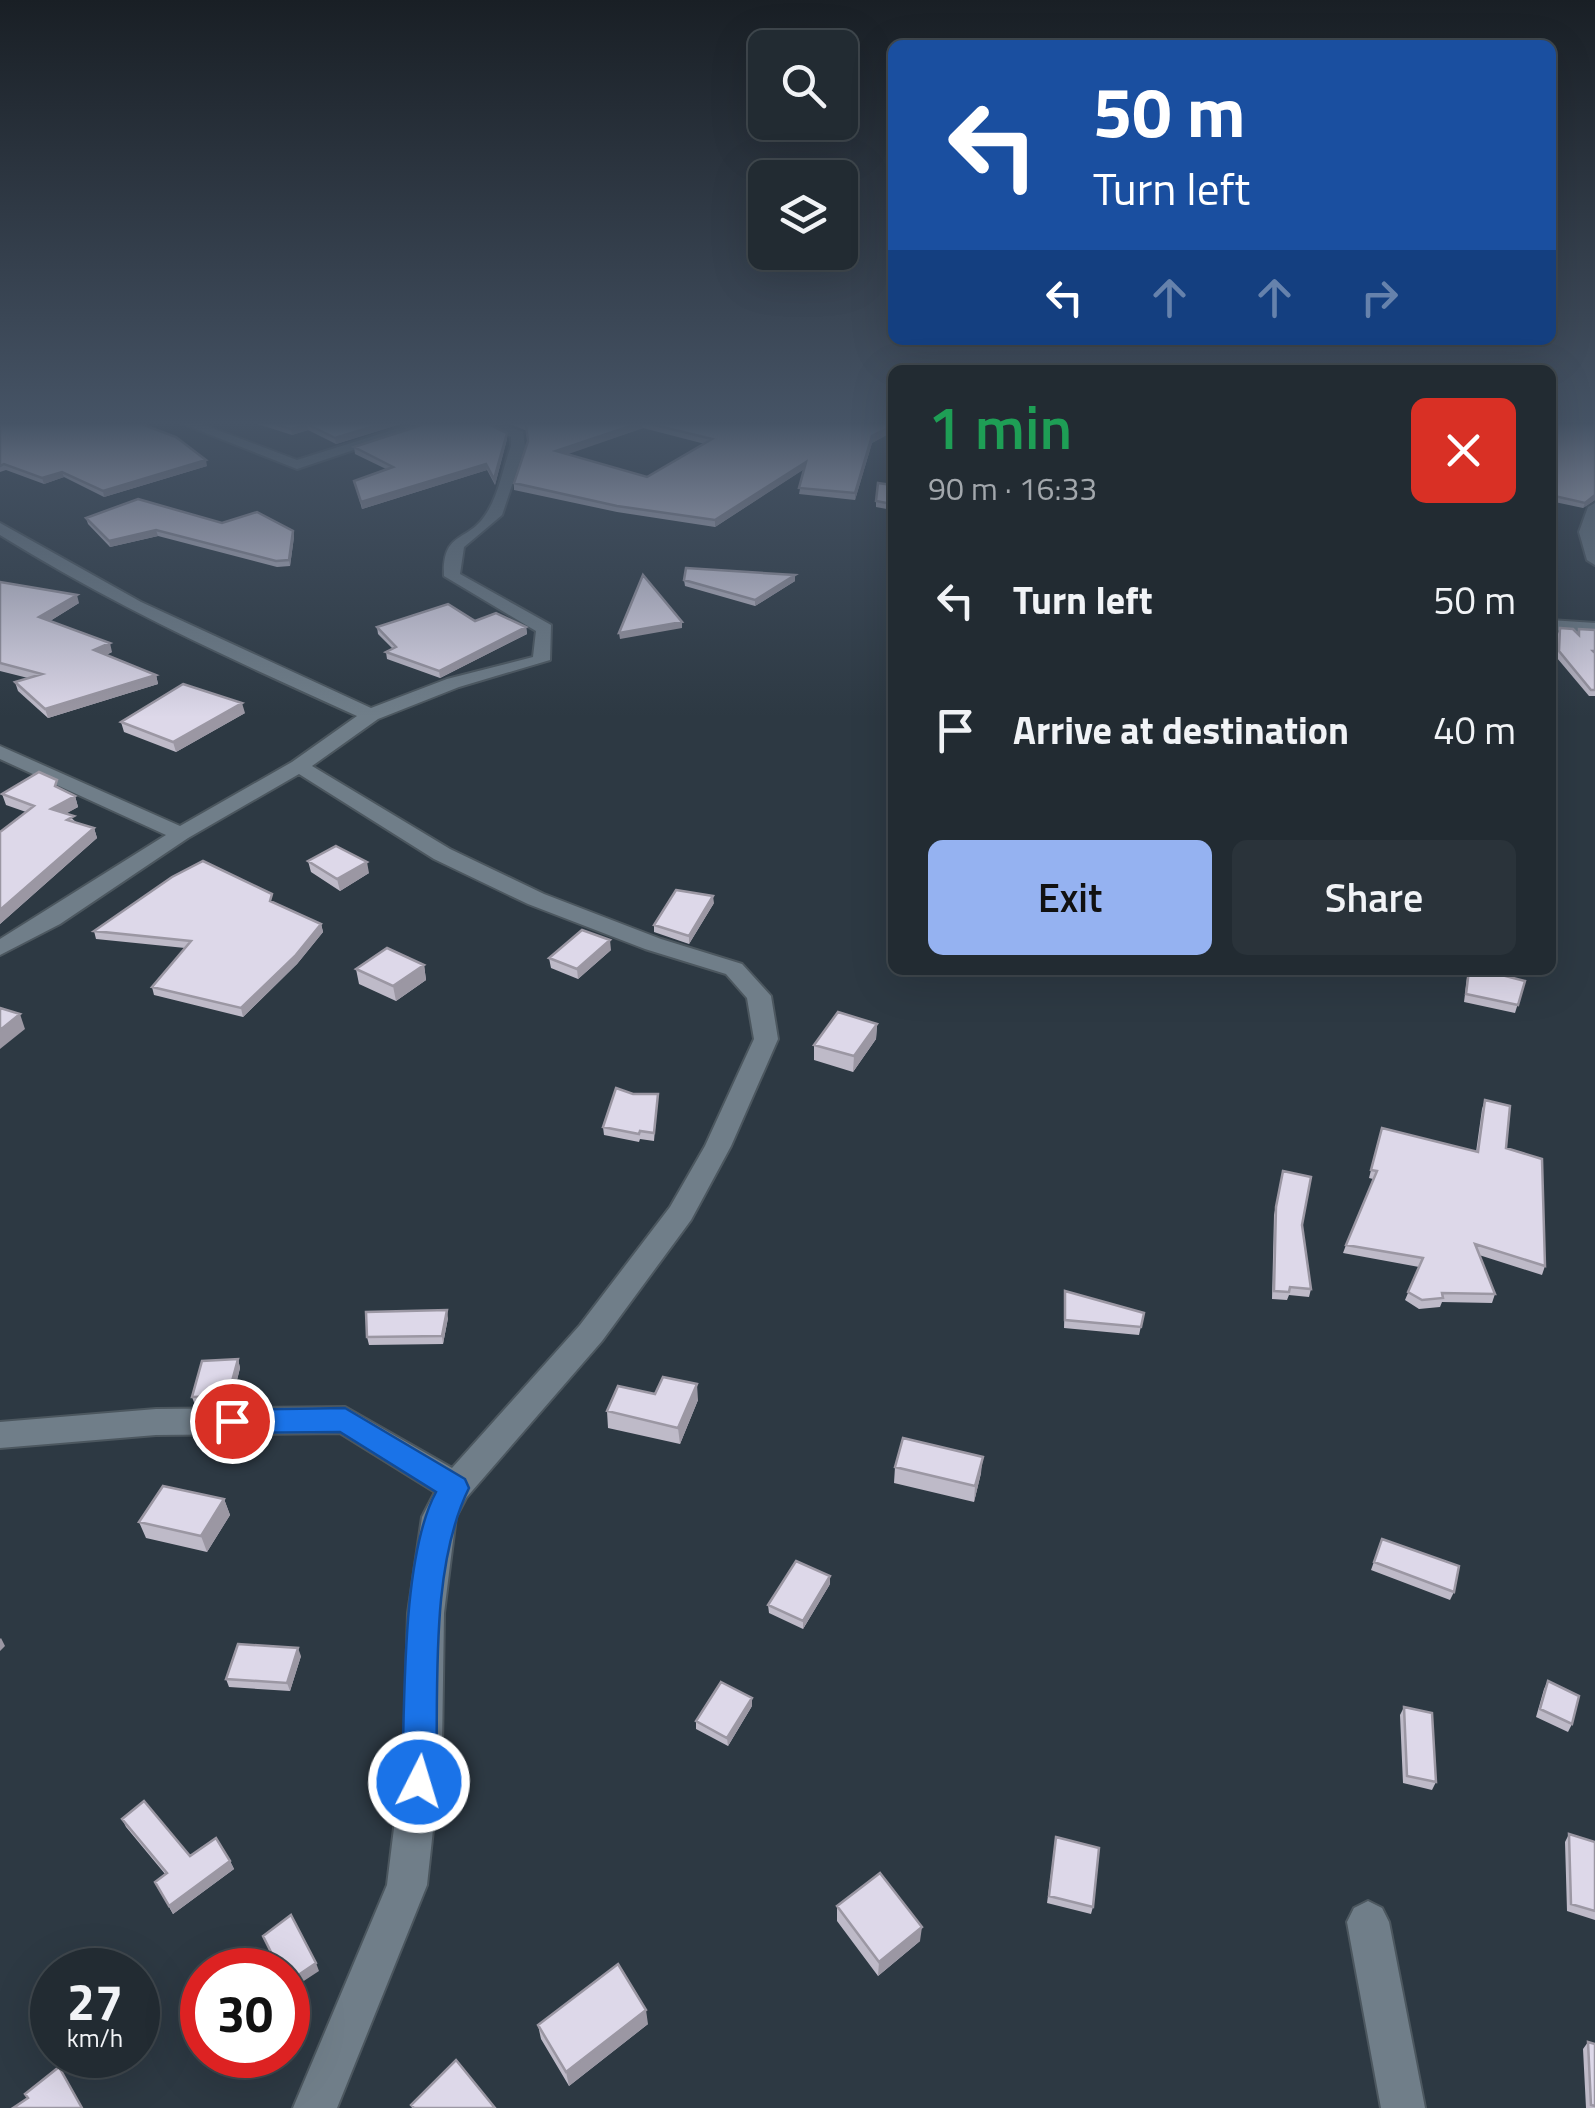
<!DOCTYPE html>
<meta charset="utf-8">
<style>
:root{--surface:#222b32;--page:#2a333a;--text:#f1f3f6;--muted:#a2a7ac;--line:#3f474d;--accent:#95b2f1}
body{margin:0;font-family:"Titillium Web",sans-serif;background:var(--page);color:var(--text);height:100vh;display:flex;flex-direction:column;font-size:38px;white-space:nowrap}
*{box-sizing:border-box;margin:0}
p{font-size:32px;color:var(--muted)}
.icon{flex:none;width:55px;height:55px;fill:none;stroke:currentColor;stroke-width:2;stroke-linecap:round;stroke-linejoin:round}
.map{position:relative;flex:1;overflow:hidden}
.side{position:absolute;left:888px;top:365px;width:668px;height:610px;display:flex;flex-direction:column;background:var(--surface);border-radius:15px;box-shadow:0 10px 40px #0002,0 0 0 2px var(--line)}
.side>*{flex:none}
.banner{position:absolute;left:888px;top:40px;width:668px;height:305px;border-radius:15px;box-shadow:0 10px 40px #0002,0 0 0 2px var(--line);background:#1a4fa0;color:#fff;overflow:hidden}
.controls{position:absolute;left:748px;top:30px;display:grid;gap:20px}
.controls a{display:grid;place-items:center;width:110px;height:110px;border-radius:15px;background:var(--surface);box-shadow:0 10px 40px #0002,0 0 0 2px var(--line);font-size:50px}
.speed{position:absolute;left:30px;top:1948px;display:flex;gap:20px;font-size:50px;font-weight:700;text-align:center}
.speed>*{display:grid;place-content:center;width:130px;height:130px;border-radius:50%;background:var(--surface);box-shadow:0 10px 40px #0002,0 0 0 2px var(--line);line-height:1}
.speed small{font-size:25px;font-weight:400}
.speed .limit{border:15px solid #d22;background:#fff;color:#111}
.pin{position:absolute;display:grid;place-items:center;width:85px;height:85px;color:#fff;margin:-42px;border:5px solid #fff;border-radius:50%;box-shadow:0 2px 10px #0007}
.me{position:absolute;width:110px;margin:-55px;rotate:5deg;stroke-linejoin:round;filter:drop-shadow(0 0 8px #0008)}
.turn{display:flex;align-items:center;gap:35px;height:210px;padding:0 40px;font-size:45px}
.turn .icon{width:130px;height:130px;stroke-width:2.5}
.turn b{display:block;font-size:70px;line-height:85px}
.lanes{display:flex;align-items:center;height:95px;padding:0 40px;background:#0003;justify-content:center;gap:50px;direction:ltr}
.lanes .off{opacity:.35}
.round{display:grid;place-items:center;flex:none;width:105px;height:105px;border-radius:15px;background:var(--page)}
.summary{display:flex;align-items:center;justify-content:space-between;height:170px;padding:0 40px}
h1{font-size:60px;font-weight:600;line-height:75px;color:#1e9e55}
.action{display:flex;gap:20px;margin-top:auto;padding:20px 40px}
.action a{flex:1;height:115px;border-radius:15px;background:var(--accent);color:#111;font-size:40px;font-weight:600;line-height:115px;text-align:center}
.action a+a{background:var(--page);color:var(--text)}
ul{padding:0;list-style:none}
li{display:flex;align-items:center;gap:30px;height:130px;padding:0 40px}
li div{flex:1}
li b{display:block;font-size:38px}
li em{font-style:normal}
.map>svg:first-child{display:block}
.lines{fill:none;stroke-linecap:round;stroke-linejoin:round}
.street-casing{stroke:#4c575f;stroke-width:4}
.street{fill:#707e89;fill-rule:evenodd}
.wall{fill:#bebac8;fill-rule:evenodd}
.shaded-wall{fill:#9b97a3}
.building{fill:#ddd8e9;stroke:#9b97a3;stroke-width:2.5;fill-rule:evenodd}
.route{fill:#1a73e8;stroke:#114b97;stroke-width:2.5}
</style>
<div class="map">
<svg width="1595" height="2108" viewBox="0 0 1595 2108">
<rect width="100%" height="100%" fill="#2d3943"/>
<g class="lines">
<!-- street casing -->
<g class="street-casing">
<path id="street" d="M 178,422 L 196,422 L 297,460 L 418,422 L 437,422 L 297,469 Z
M 479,422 L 497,422 L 523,432 L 525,446 L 502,515 L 464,547 L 460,574 L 551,625 L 550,660 L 459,687 L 378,719 L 312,766 L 450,849 L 544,894 L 661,939 L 742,964 L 771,996 L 778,1039 L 731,1146 L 691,1220 L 602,1341 L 466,1498 L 456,1517 L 444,1613 L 442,1747 L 427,1885 L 337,2108 L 293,2108 L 387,1885 L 404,1747 L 408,1613 L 422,1517 L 435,1492 L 340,1433 L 156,1435 L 0,1448 L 0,1422 L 156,1409 L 345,1407 L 452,1468 L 580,1325 L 670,1207 L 705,1146 L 754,1039 L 747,998 L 726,974 L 645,949 L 528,904 L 434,859 L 299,774 L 188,838 L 60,924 L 0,955 L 0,939 L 166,835 L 0,759 L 0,746 L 180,826 L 292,762 L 357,716 C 235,661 114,606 0,535 L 0,523 L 141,602 L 371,708 L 447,679 L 533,657 L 536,631 L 444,576 C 442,530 468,543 486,514 C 499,495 503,467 511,446 L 511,437 Z
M 1595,503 L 1595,565 L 1587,560 L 1579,532 L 1588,507 Z
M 1550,620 L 1595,623 L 1595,633 L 1550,630 Z
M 1368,1901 L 1382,1908 L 1389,1922 L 1425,2108 L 1381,2108 L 1347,1922 L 1354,1908 Z"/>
</g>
<!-- street -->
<use href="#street" class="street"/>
</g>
<!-- wall -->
<path class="wall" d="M 0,422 L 150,423 L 144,425 L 207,466 L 104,497 L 64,477 L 44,484 L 6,470 L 0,472 Z
M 252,422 L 407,422 L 336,444 L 308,430 L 292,435 Z
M 505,422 L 892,422 L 892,432 L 872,443 L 855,500 L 799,494 L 804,469 L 715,527 L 617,512 L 514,490 L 514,483 L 528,441 L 527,431 ZM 643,428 L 705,444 L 647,477 L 566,454 Z
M 1550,422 L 1595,422 L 1595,500 L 1583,508 L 1550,501 Z
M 507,439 L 495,485 L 487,470 L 362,509 L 354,481 L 386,469 L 355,454 L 354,447 Z
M 892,485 L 892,510 L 876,507 L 876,501 Z
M 86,518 L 222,523 L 293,531 L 294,537 L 290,566 L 277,567 L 158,536 L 110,547 L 88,524 Z
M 684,580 L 795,581 L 755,606 L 685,586 Z
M 0,582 L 79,603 L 50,621 L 112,652 L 106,655 L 156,675 L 158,684 L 48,718 L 18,691 L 15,682 L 28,678 L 0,671 Z
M 475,621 L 526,627 L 527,634 L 440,678 L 387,659 L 386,652 L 393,649 L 378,634 L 377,627 Z
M 1560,628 L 1577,633 L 1579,629 L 1595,630 L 1595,696 L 1589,696 L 1557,658 L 1558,634 Z
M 245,713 L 176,752 L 124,732 L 121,722 Z
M 60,789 L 75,796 L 78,807 L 66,813 L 77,823 L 94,828 L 97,838 L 0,924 L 0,832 L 26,812 L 6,805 L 2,794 Z
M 308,861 L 369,873 L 340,891 L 311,872 Z
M 274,903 L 321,924 L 323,932 L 297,964 L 243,1017 L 154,995 L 152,987 L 185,948 L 96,939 L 94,931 Z
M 714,903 L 689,944 L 654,932 L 654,925 Z
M 611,950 L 578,979 L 551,968 L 549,958 Z
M 424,965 L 426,980 L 396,1001 L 359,984 L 356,969 Z
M 1468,970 L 1525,981 L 1515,1013 L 1464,1002 Z
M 877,1024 L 876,1039 L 853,1072 L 814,1060 L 814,1045 Z
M 633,1094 L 658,1094 L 654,1141 L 640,1139 L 639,1142 L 604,1135 L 603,1127 Z
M 1485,1100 L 1506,1148 L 1545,1266 L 1542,1275 L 1479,1255 L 1495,1294 L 1492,1303 L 1442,1302 L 1440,1307 L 1419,1309 L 1405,1300 L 1419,1267 L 1343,1253 L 1346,1245 L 1373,1179 L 1369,1178 L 1382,1128 L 1476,1152 L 1482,1109 Z
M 1283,1171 L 1302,1225 L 1311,1289 L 1309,1297 L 1289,1295 L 1287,1300 L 1272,1299 L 1274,1215 Z
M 1065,1291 L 1144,1313 L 1139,1335 L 1064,1328 Z
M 448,1318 L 443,1344 L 369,1345 L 367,1337 Z
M 238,1359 L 240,1368 L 231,1404 L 195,1405 L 192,1397 Z
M 655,1394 L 698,1400 L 680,1444 L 608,1428 L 607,1411 Z
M 895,1467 L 981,1473 L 974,1502 L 894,1483 Z
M 224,1499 L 230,1515 L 207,1552 L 146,1538 L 139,1522 Z
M 1382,1539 L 1454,1592 L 1450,1600 L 1371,1570 Z
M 830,1584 L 803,1629 L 769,1613 L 768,1605 Z
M 301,1656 L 290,1691 L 229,1687 L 226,1679 Z
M 1548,1681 L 1572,1724 L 1568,1732 L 1536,1717 L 1544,1689 Z
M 752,1706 L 728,1746 L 696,1729 L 696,1721 Z
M 1404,1707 L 1436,1782 L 1432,1790 L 1403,1783 L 1400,1715 Z
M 122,1819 L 190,1856 L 230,1861 L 234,1869 L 173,1914 L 155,1882 L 165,1874 L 126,1827 Z
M 1569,1834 L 1595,1842 L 1595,1920 L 1567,1911 L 1565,1842 Z
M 1056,1837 L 1093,1907 L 1091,1914 L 1047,1903 Z
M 837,1906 L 920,1941 L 878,1976 L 837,1921 Z
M 648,2024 L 569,2086 L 541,2039 L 538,2025 Z
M 1588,2042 L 1595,2044 L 1595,2108 L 1586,2108 L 1583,2049 Z"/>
<!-- shaded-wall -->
<path class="shaded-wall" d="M 387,422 L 407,422 L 336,444 L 335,438 Z
M 642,422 L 643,428 L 557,458 L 556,451 Z
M 307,424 L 308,430 L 292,435 L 291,429 Z
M 892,426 L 892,432 L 872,443 L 855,500 L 855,493 L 872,436 Z
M 507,433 L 507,439 L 495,485 L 494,479 Z
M 206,460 L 207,466 L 104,497 L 103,491 Z
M 806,462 L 806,468 L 715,527 L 715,520 Z
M 486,464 L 487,470 L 362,509 L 361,502 Z
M 62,472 L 64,477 L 44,484 L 42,478 Z
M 1595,495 L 1595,500 L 1583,508 L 1585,503 Z
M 156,530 L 158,536 L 110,547 L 109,541 Z
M 293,531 L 294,537 L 290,566 L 289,560 Z
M 795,575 L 795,581 L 755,606 L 755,600 Z
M 77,595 L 79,603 L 42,626 L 39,617 Z
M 682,622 L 682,628 L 620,639 L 619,633 Z
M 526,627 L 527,634 L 440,678 L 439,671 Z
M 110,643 L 112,652 L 97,659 L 94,650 Z
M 156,675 L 158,684 L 48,718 L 45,709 Z
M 242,703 L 245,713 L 176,752 L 173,742 Z
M 75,796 L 78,807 L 55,820 L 51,809 Z
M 94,828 L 97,838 L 0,924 L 0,910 Z
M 367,862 L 369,873 L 340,891 L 337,879 Z
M 713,896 L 714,903 L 689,944 L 689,936 Z
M 321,924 L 323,932 L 297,964 L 243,1017 L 241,1008 Z
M 610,940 L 611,950 L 578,979 L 577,969 Z
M 424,965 L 426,980 L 396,1001 L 393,986 Z
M 20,1014 L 25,1029 L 0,1049 L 0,1030 Z
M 877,1024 L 876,1039 L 853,1072 L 854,1056 Z
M 447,1310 L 448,1318 L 443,1344 L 442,1336 Z
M 238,1359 L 240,1368 L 231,1404 L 228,1396 Z
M 697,1384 L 698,1400 L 680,1444 L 678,1428 Z
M 983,1457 L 981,1473 L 974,1502 L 975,1486 Z
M 224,1499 L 230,1515 L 207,1552 L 201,1536 Z
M 830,1576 L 830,1584 L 803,1629 L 803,1621 Z
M 1,1638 L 5,1646 L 0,1651 L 0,1639 Z
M 298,1648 L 301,1656 L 290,1691 L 287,1683 Z
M 752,1698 L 752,1706 L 728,1746 L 727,1738 Z
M 230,1861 L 234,1869 L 173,1914 L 169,1906 Z
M 922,1927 L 920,1941 L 878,1976 L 879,1962 Z
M 316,1963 L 319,1971 L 290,1990 L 288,1982 Z
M 646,2010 L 648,2024 L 569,2086 L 566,2072 Z"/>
<!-- building -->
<path class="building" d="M 0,422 L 138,422 L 136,422 L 176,437 L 206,460 L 103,491 L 62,472 L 42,478 L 4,464 L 0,466 Z
M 267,422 L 387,422 L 335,438 L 307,424 L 291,429 Z
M 431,422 L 484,422 L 507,433 L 494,479 L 486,464 L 361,502 L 354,481 L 393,467 L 354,447 Z
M 517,422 L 892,422 L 892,426 L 872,436 L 855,493 L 799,488 L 806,462 L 715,520 L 617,506 L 514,483 L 528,441 L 526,425 ZM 642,422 L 712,439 L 647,477 L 556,451 Z
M 1550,422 L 1595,422 L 1595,495 L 1585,503 L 1550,495 Z
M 878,483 L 892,485 L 892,504 L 876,501 Z
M 138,499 L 222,523 L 257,512 L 293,531 L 289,560 L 276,561 L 156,530 L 109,541 L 86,518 Z
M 686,568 L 795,575 L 755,600 L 684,580 Z
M 643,575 L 682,622 L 619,633 Z
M 0,582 L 77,595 L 39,617 L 110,643 L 94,650 L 156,675 L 45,709 L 15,682 L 42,674 L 0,663 Z
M 448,604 L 475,621 L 496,613 L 526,627 L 439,671 L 386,652 L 396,647 L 377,627 Z
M 1560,628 L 1573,629 L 1579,635 L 1579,629 L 1595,630 L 1595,651 L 1593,651 L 1595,653 L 1595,690 L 1591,690 L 1559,651 Z
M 183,684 L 242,703 L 173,742 L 121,722 Z
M 39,772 L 57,780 L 55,786 L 75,796 L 51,809 L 74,816 L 67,820 L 94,828 L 0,910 L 0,832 L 34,806 L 2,794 Z
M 336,846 L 367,862 L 337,879 L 308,861 Z
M 203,861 L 272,894 L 270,901 L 321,924 L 295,956 L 241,1008 L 152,987 L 191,941 L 94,931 L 172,877 Z
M 676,890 L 713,896 L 689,936 L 654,925 Z
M 582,930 L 610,940 L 577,969 L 549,958 Z
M 387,948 L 424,965 L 393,986 L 356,969 Z
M 1469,970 L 1482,970 L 1525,981 L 1518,1005 L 1466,994 Z
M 0,1008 L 20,1014 L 0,1030 Z
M 838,1012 L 877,1024 L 854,1056 L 814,1045 Z
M 616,1088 L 633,1094 L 658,1094 L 654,1133 L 640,1131 L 639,1134 L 603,1127 Z
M 1485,1100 L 1510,1106 L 1506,1148 L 1542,1159 L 1545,1266 L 1475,1244 L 1495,1294 L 1442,1293 L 1443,1298 L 1422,1300 L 1408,1292 L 1423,1258 L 1346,1245 L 1377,1171 L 1371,1170 L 1382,1128 L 1478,1152 Z
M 1283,1171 L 1311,1177 L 1302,1225 L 1311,1289 L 1290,1287 L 1289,1292 L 1274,1291 L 1276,1207 Z
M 1065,1291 L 1144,1313 L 1141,1327 L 1065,1320 Z
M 447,1310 L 442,1336 L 367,1337 L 366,1312 Z
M 238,1359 L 228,1396 L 192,1397 L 202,1361 Z
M 663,1377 L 697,1384 L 678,1428 L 607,1411 L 618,1386 L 655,1394 Z
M 903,1438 L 983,1457 L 975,1486 L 895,1467 Z
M 163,1486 L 224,1499 L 201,1536 L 139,1522 Z
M 1382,1539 L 1459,1566 L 1454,1592 L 1374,1562 Z
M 796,1561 L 830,1576 L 803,1621 L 768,1605 Z
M 238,1644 L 298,1648 L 287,1683 L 226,1679 Z
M 1548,1681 L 1579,1696 L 1572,1724 L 1540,1709 Z
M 721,1682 L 752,1698 L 727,1738 L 696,1721 Z
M 1404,1707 L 1432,1713 L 1436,1782 L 1407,1776 Z
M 144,1801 L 190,1856 L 216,1838 L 230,1861 L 169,1906 L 155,1882 L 167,1873 L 122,1819 Z
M 1569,1834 L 1595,1842 L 1595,1911 L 1571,1904 Z
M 1056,1837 L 1099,1848 L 1093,1907 L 1049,1896 Z
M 880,1873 L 922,1927 L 879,1962 L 837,1906 Z
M 291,1915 L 316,1963 L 288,1982 L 288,1970 L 280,1970 L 263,1936 Z
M 618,1964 L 646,2010 L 566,2072 L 538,2025 Z
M 1588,2042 L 1595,2044 L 1595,2106 L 1591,2105 Z
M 456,2060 L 495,2108 L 414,2108 L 411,2105 Z
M 59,2067 L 82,2108 L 13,2108 L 28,2098 L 25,2094 Z"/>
<!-- sky -->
<linearGradient id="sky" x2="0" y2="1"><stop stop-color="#191f25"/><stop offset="0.59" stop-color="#465466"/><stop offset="1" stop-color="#465466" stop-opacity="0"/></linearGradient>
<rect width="1595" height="717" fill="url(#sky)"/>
<!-- route -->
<path class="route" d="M 345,1408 L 465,1479 L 469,1488 C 429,1569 439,1691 436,1782 L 431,1794 L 419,1799 L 407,1794 L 402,1782 C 405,1705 401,1557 436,1492 L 340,1432 L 232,1433 L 221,1429 L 217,1421 L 221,1413 L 232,1410 Z"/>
</svg>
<div class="controls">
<a><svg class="icon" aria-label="search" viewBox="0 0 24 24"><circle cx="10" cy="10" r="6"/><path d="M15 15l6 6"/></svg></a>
<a><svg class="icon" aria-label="layers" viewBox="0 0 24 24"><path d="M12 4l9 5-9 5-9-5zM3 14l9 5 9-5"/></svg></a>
</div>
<div class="speed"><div>27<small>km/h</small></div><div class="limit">30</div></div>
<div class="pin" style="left:232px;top:1421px;background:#d93025"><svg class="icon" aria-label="arrive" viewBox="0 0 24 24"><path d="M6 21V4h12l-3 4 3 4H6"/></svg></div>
<svg class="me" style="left:419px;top:1782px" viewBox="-20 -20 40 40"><circle r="17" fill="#1a73e8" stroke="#fff" stroke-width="3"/><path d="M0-11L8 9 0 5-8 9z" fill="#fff"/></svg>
<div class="banner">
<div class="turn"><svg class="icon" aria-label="left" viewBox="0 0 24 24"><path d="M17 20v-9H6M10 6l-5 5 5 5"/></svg><div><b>50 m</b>Turn left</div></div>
<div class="lanes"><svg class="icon" aria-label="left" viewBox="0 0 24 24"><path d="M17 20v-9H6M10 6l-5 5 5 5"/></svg><svg class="icon off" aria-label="ahead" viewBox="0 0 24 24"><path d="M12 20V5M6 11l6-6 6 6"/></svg><svg class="icon off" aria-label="ahead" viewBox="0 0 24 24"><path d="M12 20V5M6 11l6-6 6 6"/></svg><svg class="icon off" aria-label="right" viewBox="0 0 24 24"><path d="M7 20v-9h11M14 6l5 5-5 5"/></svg></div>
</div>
<section class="side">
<div class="summary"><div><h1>1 min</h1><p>90 m · 16:33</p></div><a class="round" style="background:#d93025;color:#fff"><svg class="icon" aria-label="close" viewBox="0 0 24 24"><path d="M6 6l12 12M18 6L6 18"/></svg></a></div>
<ul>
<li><svg class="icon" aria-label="left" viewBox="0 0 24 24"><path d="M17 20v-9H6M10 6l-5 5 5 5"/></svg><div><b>Turn left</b></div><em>50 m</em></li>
<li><svg class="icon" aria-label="arrive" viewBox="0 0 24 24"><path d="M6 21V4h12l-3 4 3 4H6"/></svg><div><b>Arrive at destination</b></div><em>40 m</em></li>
</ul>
<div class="action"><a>Exit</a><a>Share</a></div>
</section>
</div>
